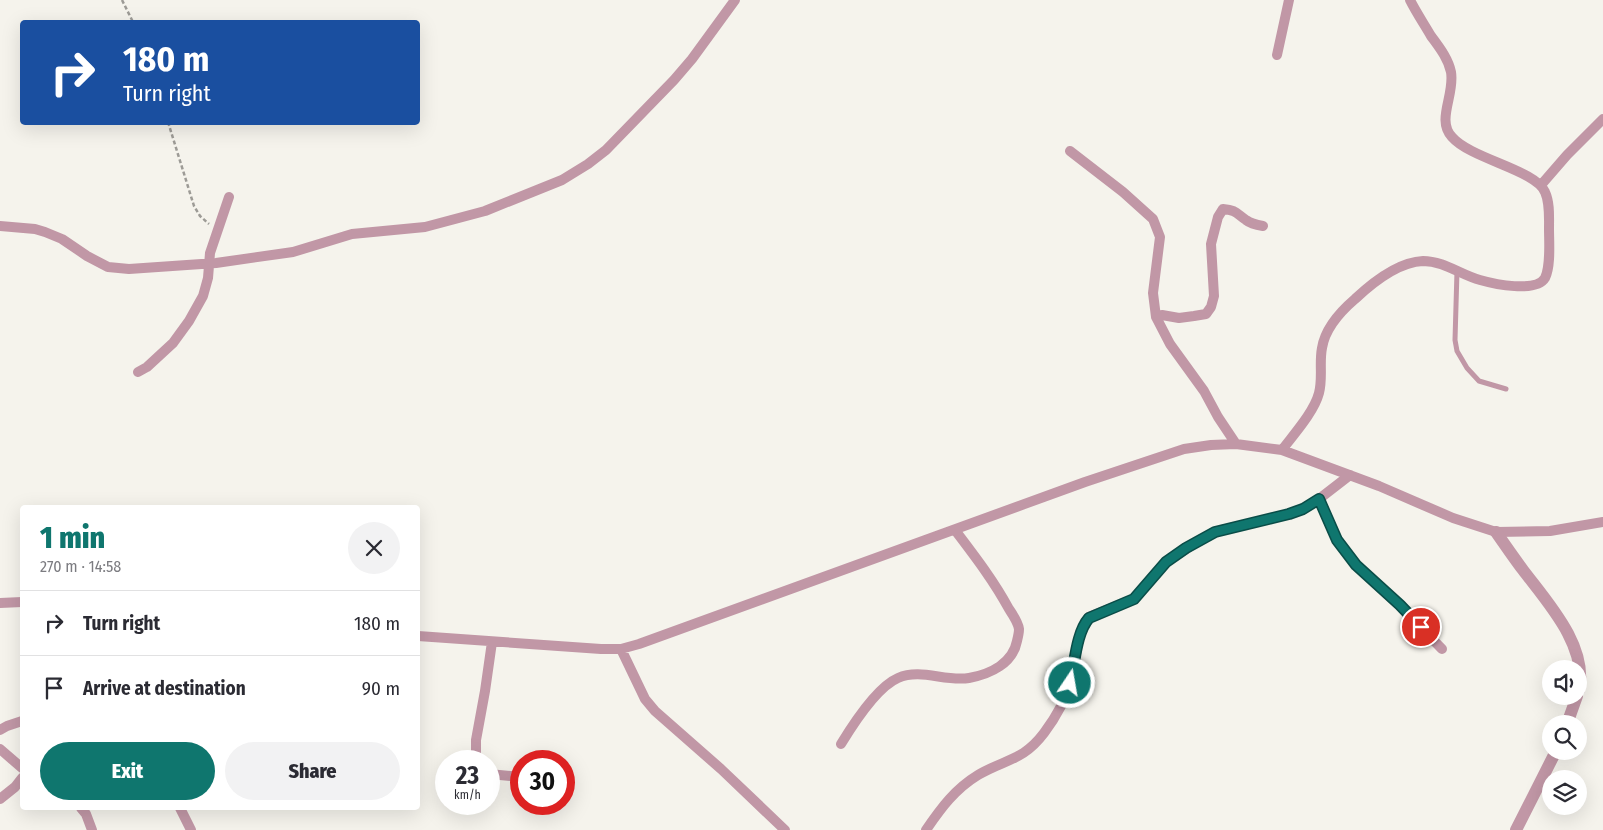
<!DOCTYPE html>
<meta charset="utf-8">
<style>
:root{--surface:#fff;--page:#f2f2f3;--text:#2b2b33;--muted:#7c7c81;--line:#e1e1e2;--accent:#0f766e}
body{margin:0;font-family:"Fira Sans Condensed",sans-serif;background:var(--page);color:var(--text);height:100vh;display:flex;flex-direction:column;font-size:19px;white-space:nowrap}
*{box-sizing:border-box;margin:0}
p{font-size:16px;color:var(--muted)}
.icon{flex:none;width:28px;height:28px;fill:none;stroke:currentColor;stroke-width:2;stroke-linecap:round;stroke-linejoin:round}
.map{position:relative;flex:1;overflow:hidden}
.side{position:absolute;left:20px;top:505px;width:400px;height:305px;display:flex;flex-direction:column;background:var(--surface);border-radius:5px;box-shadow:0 5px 20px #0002}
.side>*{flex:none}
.hud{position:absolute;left:20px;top:20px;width:400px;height:105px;border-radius:5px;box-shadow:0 5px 20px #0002;background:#1a4fa0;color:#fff;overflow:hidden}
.buttons{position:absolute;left:1542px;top:660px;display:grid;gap:10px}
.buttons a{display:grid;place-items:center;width:45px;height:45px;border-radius:50%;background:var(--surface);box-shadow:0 5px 20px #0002;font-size:25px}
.speed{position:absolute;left:435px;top:750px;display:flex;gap:10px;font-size:25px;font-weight:700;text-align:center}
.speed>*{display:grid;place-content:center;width:65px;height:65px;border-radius:50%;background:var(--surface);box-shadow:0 5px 20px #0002;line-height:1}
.speed small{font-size:12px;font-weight:400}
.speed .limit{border:8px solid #d22;background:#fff;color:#111}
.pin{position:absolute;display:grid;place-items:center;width:42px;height:42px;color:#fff;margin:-21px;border:2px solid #fff;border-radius:50%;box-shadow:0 1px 5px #0007}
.me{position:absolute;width:55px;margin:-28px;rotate:12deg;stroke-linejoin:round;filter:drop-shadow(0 0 4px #0008)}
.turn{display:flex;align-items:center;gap:18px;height:105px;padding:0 20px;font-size:22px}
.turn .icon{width:65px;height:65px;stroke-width:2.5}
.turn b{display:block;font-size:35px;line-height:42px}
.round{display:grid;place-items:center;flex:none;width:52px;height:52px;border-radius:26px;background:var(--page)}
.summary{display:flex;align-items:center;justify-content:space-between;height:85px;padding:0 20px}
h1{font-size:30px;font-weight:800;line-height:38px;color:var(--accent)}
.button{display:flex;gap:10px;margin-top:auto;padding:10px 20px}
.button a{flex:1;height:58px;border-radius:30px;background:var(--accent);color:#fff;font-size:20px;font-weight:800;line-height:58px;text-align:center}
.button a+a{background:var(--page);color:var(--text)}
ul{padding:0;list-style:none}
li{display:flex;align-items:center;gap:15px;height:65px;padding:0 20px;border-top:1px solid var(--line)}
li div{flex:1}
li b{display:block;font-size:19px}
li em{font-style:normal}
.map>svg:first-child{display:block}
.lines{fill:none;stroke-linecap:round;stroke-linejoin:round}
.path{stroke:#9d9b96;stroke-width:2.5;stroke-dasharray:4 2.5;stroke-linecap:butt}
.service{stroke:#c197a6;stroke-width:5}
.minor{stroke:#c197a6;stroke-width:10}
.tertiary{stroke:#c197a6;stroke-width:12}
.route-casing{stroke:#0a4d48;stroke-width:12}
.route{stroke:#0f766e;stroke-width:9}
</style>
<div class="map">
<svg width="1603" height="830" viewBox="0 0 1603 830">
<rect width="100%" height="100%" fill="#f5f3ec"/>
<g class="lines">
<!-- path -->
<path class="path" d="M 122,0 L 133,22
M 168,122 L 194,206 L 200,216 L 209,224"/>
<!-- service -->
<path class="service" d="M 1457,271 L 1455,340 L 1457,351 L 1467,368 L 1479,381 L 1506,389"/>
<!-- minor -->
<path class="minor" d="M 1277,55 L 1289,0
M 1070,151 L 1123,192 L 1153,219 L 1160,237 L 1153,293 L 1156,317
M 1541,185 L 1567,155 L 1603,119
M 0,226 L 35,229 L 45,232 L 62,239 L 87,256 L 108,267 L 129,269 L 216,263 L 293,252 L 352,234 L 425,227 L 485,211 L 562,180 L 588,164 L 606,150 L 674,80 L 692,59 L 735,0
M 138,372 L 147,367 L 173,343 L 189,321 L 203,296 L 208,278 L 210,253 L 229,197
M 1236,444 L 1218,417 L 1204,391 L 1170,344 L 1156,317 L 1162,315 L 1179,318 L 1194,316 L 1206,314 L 1211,307 L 1214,296 L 1211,244 L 1218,217 L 1223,209 C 1236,210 1236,213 1246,220 C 1251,224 1257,225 1263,226
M 1282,450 C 1294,434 1314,412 1319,393 C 1323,378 1319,363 1322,348 C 1325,329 1341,311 1355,299 C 1372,283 1399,262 1423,261 C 1444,261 1461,275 1480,280 C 1494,284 1536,293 1545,278 C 1551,266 1549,242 1549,229 C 1549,217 1550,203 1545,192 C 1536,170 1471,159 1452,137 C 1436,120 1455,95 1451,72 C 1448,58 1439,47 1431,36 C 1424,24 1416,12 1410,0
M 1319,499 L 1337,540 L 1356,565 L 1399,605 L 1442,649
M 0,603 L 22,602
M 418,636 L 601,649 L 621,649 L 639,644 L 1085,482 L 1184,449 L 1211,445 L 1236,444 L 1282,450 L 1379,486 L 1453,518 L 1496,532 L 1550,531 L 1603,522
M 621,649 L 645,699 L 655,711 L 721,769 L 785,830
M 0,730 L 7,726 L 22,721
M 841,744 C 852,726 877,687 898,678 C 921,668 945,682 969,678 C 991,674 1013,663 1017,641 C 1018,637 1019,633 1019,629 C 1018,622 1013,615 1009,609 C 994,581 974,555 955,530
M 0,749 L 22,768
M 476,761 L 476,740 L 485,691 L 492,642
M 489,774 L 521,777
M 0,799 L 15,787 L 22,778
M 81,808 L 86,814 L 92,830
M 180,808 L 191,830
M 926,830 C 941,808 955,789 978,775 C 1005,759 1023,761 1044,733 C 1056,717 1065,702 1070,683 C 1077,662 1075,634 1089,617 L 1134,599 L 1166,562 L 1200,540 L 1215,532 L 1289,514 L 1303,509 L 1319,499 L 1350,475"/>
<!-- tertiary -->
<path class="tertiary" d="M 1496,532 C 1505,545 1514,558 1523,570 C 1548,603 1588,646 1579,690
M 1567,724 L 1577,696
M 1516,830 L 1556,751"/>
</g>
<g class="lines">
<!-- route casing -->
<g class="route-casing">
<path id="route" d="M 1070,683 C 1075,663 1076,633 1089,618 L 1134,599 L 1166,562 L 1186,548 L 1215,532 L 1289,514 L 1303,509 L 1319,499 L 1337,540 L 1356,565 L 1400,605 L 1421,627"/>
</g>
<!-- route -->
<use href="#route" class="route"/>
</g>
</svg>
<div class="buttons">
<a><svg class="icon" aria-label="sound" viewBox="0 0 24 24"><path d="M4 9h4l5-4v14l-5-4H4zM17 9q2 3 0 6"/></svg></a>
<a><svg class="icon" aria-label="search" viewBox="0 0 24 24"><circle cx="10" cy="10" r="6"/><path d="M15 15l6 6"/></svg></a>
<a><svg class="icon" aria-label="layers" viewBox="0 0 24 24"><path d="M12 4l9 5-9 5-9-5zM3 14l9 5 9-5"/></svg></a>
</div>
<div class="speed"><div>23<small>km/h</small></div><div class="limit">30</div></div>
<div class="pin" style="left:1421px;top:627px;background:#d93025"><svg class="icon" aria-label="arrive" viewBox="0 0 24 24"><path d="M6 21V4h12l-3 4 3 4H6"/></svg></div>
<svg class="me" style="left:1070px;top:683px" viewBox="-20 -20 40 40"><circle r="17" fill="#0f766e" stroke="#fff" stroke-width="3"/><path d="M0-11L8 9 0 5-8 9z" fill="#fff"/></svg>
<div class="hud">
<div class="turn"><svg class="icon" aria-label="right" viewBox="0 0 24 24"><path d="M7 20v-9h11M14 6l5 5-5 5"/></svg><div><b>180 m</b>Turn right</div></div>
</div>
<section class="side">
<div class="summary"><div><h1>1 min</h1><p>270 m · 14:58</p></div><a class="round"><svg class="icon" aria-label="close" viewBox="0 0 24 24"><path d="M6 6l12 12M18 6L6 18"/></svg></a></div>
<ul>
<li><svg class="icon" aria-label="right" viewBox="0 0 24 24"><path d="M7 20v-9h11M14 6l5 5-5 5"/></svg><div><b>Turn right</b></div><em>180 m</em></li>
<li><svg class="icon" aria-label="arrive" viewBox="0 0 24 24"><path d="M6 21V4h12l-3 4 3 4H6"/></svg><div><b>Arrive at destination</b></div><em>90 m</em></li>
</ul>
<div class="button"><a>Exit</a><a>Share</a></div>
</section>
</div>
